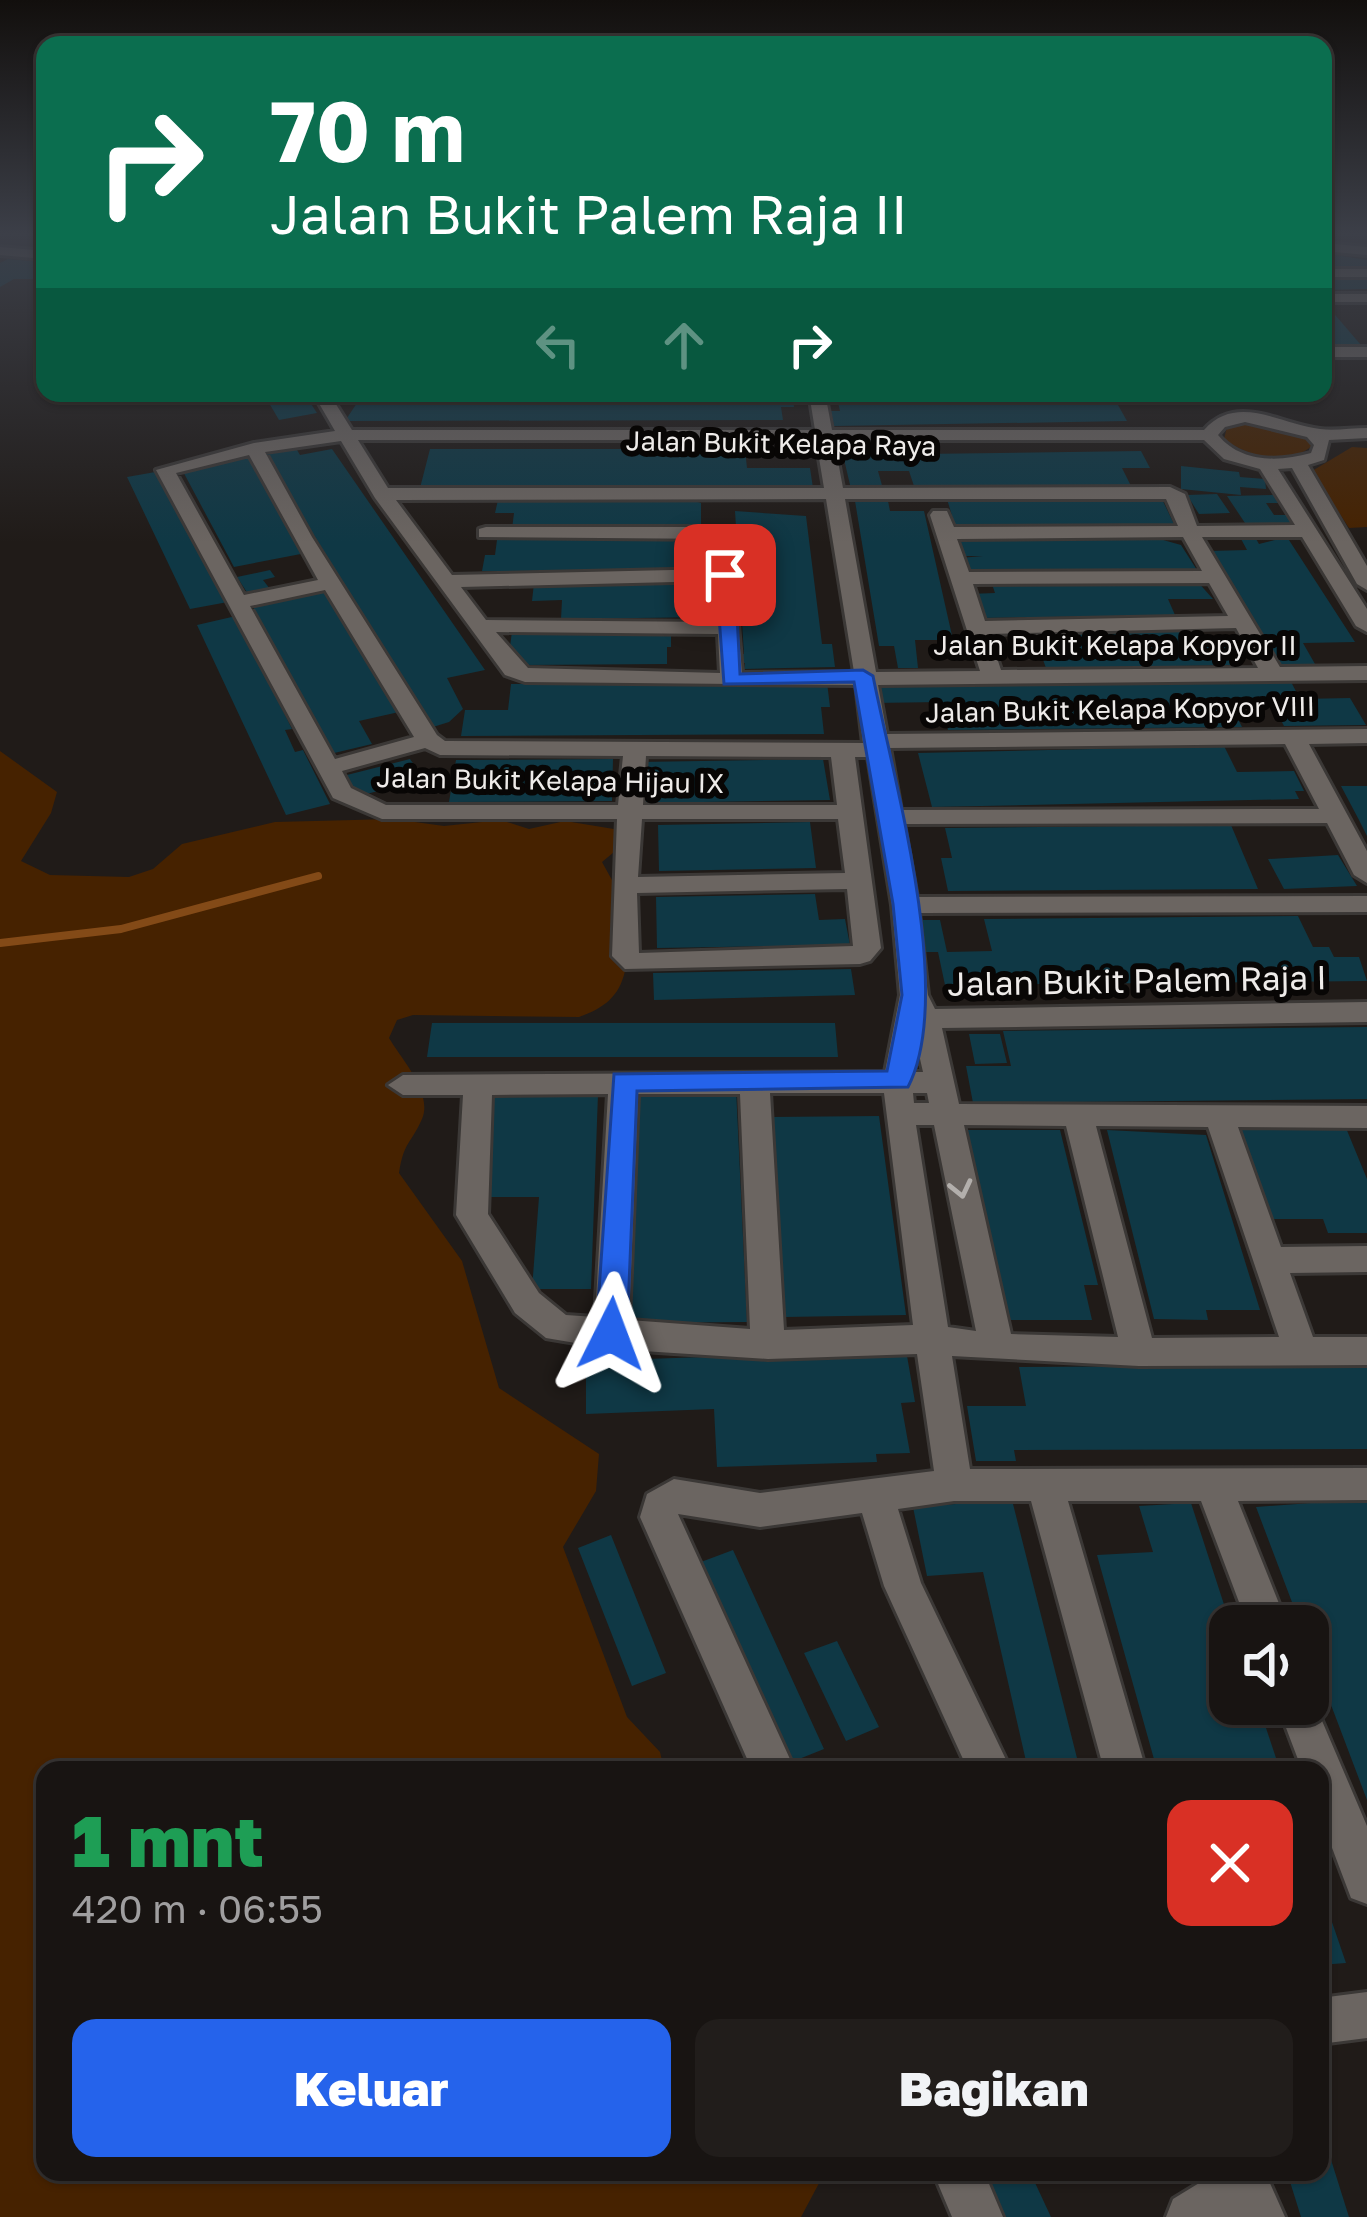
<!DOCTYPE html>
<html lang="id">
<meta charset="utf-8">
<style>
:root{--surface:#181412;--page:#211d1b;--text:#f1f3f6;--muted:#9f9e9f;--line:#363332;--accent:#2563eb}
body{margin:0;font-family:"Golos Text",sans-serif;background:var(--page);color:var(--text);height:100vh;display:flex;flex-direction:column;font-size:45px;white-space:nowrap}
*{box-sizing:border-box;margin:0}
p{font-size:39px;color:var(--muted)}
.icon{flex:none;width:66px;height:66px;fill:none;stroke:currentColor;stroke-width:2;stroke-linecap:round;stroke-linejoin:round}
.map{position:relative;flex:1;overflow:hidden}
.details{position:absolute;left:36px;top:1761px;width:1293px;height:420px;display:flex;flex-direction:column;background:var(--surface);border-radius:24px;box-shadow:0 3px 9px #0004,0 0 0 3px var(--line)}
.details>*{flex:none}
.hud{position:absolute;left:36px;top:36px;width:1296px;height:366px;border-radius:24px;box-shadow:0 3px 9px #0004,0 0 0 3px var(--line);background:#0b6e4f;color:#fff;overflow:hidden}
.fabs{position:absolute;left:1209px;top:1605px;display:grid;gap:24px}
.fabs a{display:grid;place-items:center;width:120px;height:120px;border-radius:24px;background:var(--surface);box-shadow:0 3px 9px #0004,0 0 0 3px var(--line);font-size:60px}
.pin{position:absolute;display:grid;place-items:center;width:102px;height:102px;color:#fff;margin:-51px;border-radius:24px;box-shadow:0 6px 18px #0006}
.me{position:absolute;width:132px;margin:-66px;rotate:3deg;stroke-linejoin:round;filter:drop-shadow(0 0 9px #0008)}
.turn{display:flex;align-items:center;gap:42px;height:252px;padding:0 36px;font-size:54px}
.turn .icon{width:156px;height:156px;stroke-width:2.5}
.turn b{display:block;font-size:84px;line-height:102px}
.lanes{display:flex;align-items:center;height:114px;padding:0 36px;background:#0003;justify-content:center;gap:60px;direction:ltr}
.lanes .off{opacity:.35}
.round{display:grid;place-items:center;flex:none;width:126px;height:126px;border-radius:24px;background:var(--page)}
.head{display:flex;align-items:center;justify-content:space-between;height:204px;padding:0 36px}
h1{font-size:72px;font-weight:800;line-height:90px;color:#1e9e55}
.primary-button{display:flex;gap:24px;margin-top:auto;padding:24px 36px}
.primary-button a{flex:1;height:138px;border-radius:24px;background:var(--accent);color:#fff;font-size:48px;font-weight:800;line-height:138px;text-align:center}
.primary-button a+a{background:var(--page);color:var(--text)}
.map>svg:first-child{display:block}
.green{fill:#462200}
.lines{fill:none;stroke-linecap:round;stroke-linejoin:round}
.stream{stroke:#834a17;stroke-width:8}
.building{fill:#0f3845}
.minor-casing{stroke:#3b3836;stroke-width:6}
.minor{fill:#6b6561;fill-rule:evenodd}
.oneway{stroke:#b3afac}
.route{fill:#2563eb;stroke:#184099;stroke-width:3}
.labels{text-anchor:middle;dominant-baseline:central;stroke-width:12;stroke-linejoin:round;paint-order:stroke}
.far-street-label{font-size:27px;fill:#eeebe9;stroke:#080605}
.street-label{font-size:33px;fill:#eeebe9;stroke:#080605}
</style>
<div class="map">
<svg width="1367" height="2217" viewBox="0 0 1367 2217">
<rect width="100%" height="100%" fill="#201b18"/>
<!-- green -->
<path class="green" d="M 1260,420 L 1299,429 L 1312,446 C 1288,466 1247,457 1224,439 L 1227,427 Z
M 1352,447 L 1367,448 L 1367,527 L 1349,528 L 1312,471 Z
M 0,751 L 57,792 L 51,813 L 21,861 L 50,875 L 129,877 L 153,869 L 182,844 L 275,822 L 393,819 L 444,826 L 501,820 L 529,829 L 565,821 L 620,830 L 620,847 L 602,862 L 618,891 L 615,954 L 625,971 C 619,997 604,1008 579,1017 L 413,1015 L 397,1020 L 389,1038 C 402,1060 433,1093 422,1119 C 411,1144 404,1141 399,1173 L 462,1261 L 499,1388 L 599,1454 L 596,1491 L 563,1547 L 627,1717 L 660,1752 L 664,1770 L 45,1770 L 45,2172 L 825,2172 L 801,2217 L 0,2217 Z"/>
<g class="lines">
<!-- stream -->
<path class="stream" d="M 0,943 L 121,929 L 318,876"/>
</g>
<!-- building -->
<path class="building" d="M 1323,253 L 1367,260 L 1367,266 L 1323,266 Z
M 8,259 L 41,262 L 32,268 L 45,269 L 45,279 L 14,279 L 0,287 L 0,263 Z
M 1323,276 L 1367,276 L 1367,289 L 1323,290 Z
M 1323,301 L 1330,309 L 1361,345 L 1323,346 Z
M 285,393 L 304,393 L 317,413 L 279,420 L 265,396 Z
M 802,393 L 802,399 L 793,399 L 794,407 L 781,407 L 783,420 L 345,421 L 363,394 Z
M 1144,393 L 1150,405 L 1118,405 L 1127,421 L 834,426 L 831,411 L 840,411 L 836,394 Z
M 294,445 L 300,455 L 332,449 L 485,670 L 447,678 L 463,709 L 449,722 L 433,727 L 261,450 Z
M 430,449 L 745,449 L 747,468 L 810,468 L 813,488 L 420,488 Z
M 1141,451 L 1150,468 L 1122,468 L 1131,486 L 915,489 L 909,471 L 878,471 L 883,489 L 851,489 L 843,455 Z
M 245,452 L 306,553 L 234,567 L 179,464 Z
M 1181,466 L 1239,472 L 1240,477 L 1265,479 L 1266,489 L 1240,487 L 1241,495 L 1181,489 Z
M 161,471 L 228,602 L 190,609 L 127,477 Z
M 1217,494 L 1230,513 L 1199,514 L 1187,495 Z
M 1276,495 L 1282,503 L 1266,503 L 1274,515 L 1291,515 L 1298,524 L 1245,523 L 1227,496 Z
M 1161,497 L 1174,524 L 955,526 L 947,499 Z
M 688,499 L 701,503 L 701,528 L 512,529 L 514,513 L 495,513 L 498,500 Z
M 855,501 L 888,501 L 890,511 L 924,511 L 953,640 L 915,640 L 918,668 L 898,668 L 894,646 L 879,646 Z
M 735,511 L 806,516 L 822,644 L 832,644 L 835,667 L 744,669 L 745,663 L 737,663 L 737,654 L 744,654 Z
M 1240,537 L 1255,537 L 1259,544 L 1287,537 L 1355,642 L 1303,643 L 1315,664 L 1274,665 L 1209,551 L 1247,550 Z
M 1156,538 L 1181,545 L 1197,570 L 964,570 L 960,558 L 983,556 L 958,556 L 953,540 Z
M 709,539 L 710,570 L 482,571 L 485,555 L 495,555 L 497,540 Z
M 270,570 L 275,577 L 263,580 L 270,589 L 248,594 L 237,577 Z
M 1196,580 L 1213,599 L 1168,599 L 1175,615 L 977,618 L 969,594 L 995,593 L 992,584 Z
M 711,581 L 714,617 L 561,619 L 562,600 L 532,601 L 534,583 Z
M 326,590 L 399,712 L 359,721 L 372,744 L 330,754 L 252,605 Z
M 236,616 L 292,729 L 285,730 L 295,752 L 303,750 L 330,804 L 286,815 L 197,625 Z
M 1200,628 L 1209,646 L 1231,646 L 1241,665 L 1046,668 L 1042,657 L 1065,656 L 1052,631 Z
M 512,631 L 671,631 L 671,647 L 667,647 L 667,664 L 526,665 L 509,655 Z
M 1289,678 L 1300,699 L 1350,698 L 1366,725 L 1284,726 L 1270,699 L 1228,699 L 1242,727 L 948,730 L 941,702 L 873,703 L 869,683 Z
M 827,682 L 830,707 L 821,707 L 824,734 L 461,736 L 465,710 L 508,710 L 511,684 Z
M 1224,746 L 1237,772 L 1294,771 L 1304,791 L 1295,791 L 1299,799 L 932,807 L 918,753 Z
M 410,759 L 424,779 L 355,797 L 343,776 Z
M 613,759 L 612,801 L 449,802 L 456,760 Z
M 823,759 L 830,800 L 640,803 L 639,762 Z
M 1341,786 L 1367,786 L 1367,836 L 1359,820 Z
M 810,822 L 816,868 L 659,871 L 658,825 Z
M 1231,825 L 1258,889 L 948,891 L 941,858 L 952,858 L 945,828 Z
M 1338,855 L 1357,886 L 1284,889 L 1268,859 Z
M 815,894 L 819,920 L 845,919 L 850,945 L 657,948 L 656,897 Z
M 1298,916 L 1313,947 L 1329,947 L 1334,957 L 1359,957 L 1367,981 L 945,985 L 938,952 L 916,952 L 910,920 L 940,920 L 947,952 L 992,951 L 984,919 Z
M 851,969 L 855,995 L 654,1000 L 653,973 Z
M 432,1023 L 835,1023 L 838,1057 L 427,1057 Z
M 1367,1027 L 1367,1099 L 973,1103 L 966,1066 L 1011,1066 L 1003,1031 Z
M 969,1034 L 1000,1034 L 1007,1063 L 975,1064 Z
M 736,1088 L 747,1322 L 625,1323 L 630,1089 Z
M 598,1094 L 591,1289 L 532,1289 L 539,1197 L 481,1197 L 492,1095 Z
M 879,1116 L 906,1315 L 785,1317 L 771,1117 Z
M 1346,1128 L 1367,1179 L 1367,1233 L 1328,1233 L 1323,1219 L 1266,1219 L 1234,1129 Z
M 965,1130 L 1060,1130 L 1098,1285 L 1084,1285 L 1092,1320 L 1001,1320 Z
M 1107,1130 L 1206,1135 L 1260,1310 L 1206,1310 L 1208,1320 L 1154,1319 Z
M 906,1350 L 915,1402 L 901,1403 L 910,1453 L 876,1454 L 877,1462 L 717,1467 L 714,1409 L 586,1414 L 586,1361 Z
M 1367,1365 L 1367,1449 L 1014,1450 L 1016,1461 L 976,1461 L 967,1406 L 1026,1406 L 1019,1367 Z
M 1366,1499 L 1367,1501 L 1367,1800 L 1308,1644 L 1308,1626 L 1301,1626 L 1256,1507 Z
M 1012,1500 L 1080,1770 L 1028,1770 L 983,1572 L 927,1576 L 913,1507 Z
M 1191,1503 L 1231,1626 L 1230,1704 L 1258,1704 L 1280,1770 L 1157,1770 L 1097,1555 L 1153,1552 L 1139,1506 Z
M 611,1535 L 666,1673 L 632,1686 L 578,1548 Z
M 733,1550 L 824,1749 L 789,1763 L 701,1562 Z
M 837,1641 L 879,1727 L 846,1741 L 804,1653 Z
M 1320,1890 L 1321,1890 L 1346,1963 L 1320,1965 Z
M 1320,2147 L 1327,2147 L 1349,2217 L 1301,2217 L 1287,2172 L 1320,2172 Z
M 981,2172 L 1030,2172 L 1051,2217 L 1001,2217 Z"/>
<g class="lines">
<!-- minor casing -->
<g class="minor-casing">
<path id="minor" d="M 1323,243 L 1367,247 L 1367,255 L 1323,251 Z
M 0,247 L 45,251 L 45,259 L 0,255 Z
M 1323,269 L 1367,269 L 1367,277 L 1323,277 Z
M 1323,294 L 1367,294 L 1367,302 L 1323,302 Z
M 1323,347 L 1367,347 L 1367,357 L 1323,357 Z
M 313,393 L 329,393 L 352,430 L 815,430 L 809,393 L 825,393 L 832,430 L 1204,430 C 1237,393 1280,424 1320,429 C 1335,431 1351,428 1367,428 L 1367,438 L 1329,440 L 1324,460 L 1308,465 L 1367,566 L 1367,590 L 1357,584 L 1292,468 L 1278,469 L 1367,609 L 1367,632 L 1356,626 L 1302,537 L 1202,537 L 1280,667 L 1367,666 L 1367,680 L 878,685 L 887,734 L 1367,729 L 1367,743 L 1309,744 L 1367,851 L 1367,883 L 1354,875 L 1327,823 L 904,824 L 917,897 L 1367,896 L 1367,912 L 919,913 L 928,995 L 935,1009 L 1367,1002 L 1367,1022 L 942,1028 L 959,1104 L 1367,1106 L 1367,1128 L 1238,1127 L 1281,1247 L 1367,1246 L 1367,1272 L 1290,1273 L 1313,1337 L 1367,1337 L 1367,1365 L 1139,1366 L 952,1356 L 970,1469 L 1367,1468 L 1367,1500 L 1238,1501 L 1288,1626 L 1248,1626 L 1201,1501 L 1068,1501 L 1146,1770 L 1104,1770 L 1031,1501 L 954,1501 L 898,1509 L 921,1583 L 1011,1770 L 968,1770 L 884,1586 L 862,1513 L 760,1527 L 678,1514 L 795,1770 L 752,1770 L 640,1517 L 647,1494 L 674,1479 L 760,1493 L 934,1471 L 917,1354 L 768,1359 L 611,1349 L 546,1338 L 515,1313 L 456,1215 L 463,1095 L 403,1095 L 388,1085 L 403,1075 L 885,1072 L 900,995 L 892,905 L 868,757 L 855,757 L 881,948 L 870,961 L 860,964 L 625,969 L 612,956 L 617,819 L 382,819 L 333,798 L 156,470 L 254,443 L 335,431 ZM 1245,422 L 1307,437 L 1314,445 L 1311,453 C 1279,462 1241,463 1218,435 L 1225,427 ZM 358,440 L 816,440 L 824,488 L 388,488 ZM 834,440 L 1204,440 L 1224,459 L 1260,469 L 1295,525 L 1197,526 L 1185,494 L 1170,487 L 843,488 ZM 341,441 L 375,498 L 505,675 L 525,682 L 856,685 L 863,743 L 445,741 L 437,735 L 312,537 L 265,452 ZM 249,455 L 318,580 L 244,595 L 176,473 ZM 826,499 L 854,672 L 742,673 L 732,550 L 718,550 L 716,569 L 452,575 L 396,500 ZM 845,499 L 1166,499 L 1178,526 L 954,527 L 947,511 L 933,511 L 930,515 L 980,671 L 876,672 ZM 1183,537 L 1202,571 L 969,572 L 957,539 ZM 716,581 L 718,622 L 486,620 L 461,587 ZM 1209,583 L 1228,616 L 985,621 L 973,584 ZM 325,590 L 414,737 L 335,759 L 250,606 ZM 1236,628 L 1258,668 L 1001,670 L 989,634 ZM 496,632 L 718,634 L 720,673 L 528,668 ZM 1285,744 L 1319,809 L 901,810 L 890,748 ZM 425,748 L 440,755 L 623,756 L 618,805 L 386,805 L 351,788 L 342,771 ZM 646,756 L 831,757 L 837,805 L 643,805 ZM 642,819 L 838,819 L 845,873 L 638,877 ZM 847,889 L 853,946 L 639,953 L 637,893 ZM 918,1050 L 923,1072 L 914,1072 ZM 770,1093 L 884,1093 L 913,1325 L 784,1330 ZM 913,1093 L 927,1093 L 929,1103 L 914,1103 ZM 608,1094 L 595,1317 L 566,1315 L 539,1293 L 488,1214 L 492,1095 ZM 638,1094 L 740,1094 L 750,1329 L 629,1320 ZM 916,1125 L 934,1125 L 976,1331 L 948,1327 ZM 964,1125 L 1066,1126 L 1118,1337 L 1011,1334 ZM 1096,1126 L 1208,1127 L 1279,1337 L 1152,1338 Z
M 486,527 L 725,527 L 735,533 L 725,539 L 479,537 L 479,529 Z
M 1308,1688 L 1367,1826 L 1367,1904 L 1351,1898 L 1320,1816 L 1320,1770 L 1302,1770 L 1277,1704 L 1308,1704 Z
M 1367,1992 L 1367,2038 L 1320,2044 L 1320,1998 Z
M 933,2172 L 984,2172 L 1003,2217 L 952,2217 Z
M 1207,2172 L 1265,2172 L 1285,2217 L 1166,2217 L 1173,2199 L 1209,2177 Z"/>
</g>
<!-- minor -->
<use href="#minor" class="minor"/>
</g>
<!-- one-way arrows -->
<defs><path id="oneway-chevron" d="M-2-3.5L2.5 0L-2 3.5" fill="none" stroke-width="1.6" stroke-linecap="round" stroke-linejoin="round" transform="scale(3)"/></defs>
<use class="oneway" href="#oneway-chevron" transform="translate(961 1189) rotate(77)"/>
<!-- sky -->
<linearGradient id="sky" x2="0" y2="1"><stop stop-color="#120f0d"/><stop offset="0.43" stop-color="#3c3f48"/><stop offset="1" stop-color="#3c3f48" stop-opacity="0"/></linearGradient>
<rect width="1367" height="543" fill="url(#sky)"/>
<!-- route -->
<path class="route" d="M 725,570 L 735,575 L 740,674 L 863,670 L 873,676 C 893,778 956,994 908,1087 L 637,1091 L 627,1334 L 611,1347 L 596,1334 L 614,1074 L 887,1071 L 902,995 L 893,904 L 854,682 L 724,684 L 716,575 Z"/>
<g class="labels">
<!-- far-street labels -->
<g class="far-street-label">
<text transform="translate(781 443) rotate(1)">Jalan Bukit Kelapa Raya</text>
<text x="1115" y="645">Jalan Bukit Kelapa Kopyor II</text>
<text transform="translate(1120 709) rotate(-1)">Jalan Bukit Kelapa Kopyor VIII</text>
<text transform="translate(550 780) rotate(1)">Jalan Bukit Kelapa Hijau IX</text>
</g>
<!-- street labels -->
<g class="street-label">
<text transform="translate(1137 980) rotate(-1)">Jalan Bukit Palem Raja I</text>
</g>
</g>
</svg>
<div class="fabs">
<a><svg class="icon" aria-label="sound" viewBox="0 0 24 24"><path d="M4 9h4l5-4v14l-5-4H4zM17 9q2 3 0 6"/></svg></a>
</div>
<div class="pin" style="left:725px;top:575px;background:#d93025"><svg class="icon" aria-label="arrive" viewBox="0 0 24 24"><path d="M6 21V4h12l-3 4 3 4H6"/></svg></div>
<svg class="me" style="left:611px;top:1334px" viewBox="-20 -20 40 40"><path d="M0-17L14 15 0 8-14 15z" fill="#2563eb" stroke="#fff" stroke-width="4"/></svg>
<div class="hud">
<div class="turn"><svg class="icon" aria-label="right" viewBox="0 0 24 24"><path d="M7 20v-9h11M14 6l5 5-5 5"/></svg><div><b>70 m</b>Jalan Bukit Palem Raja II</div></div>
<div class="lanes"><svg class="icon off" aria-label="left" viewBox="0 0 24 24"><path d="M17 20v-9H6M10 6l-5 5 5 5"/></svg><svg class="icon off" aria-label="ahead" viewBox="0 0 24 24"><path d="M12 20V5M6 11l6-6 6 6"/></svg><svg class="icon" aria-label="right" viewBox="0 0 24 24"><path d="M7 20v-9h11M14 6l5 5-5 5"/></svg></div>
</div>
<section class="details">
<div class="head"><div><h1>1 mnt</h1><p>420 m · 06:55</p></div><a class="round" style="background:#d93025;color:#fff"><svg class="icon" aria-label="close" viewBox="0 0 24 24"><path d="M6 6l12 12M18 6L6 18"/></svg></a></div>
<div class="primary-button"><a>Keluar</a><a>Bagikan</a></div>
</section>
</div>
